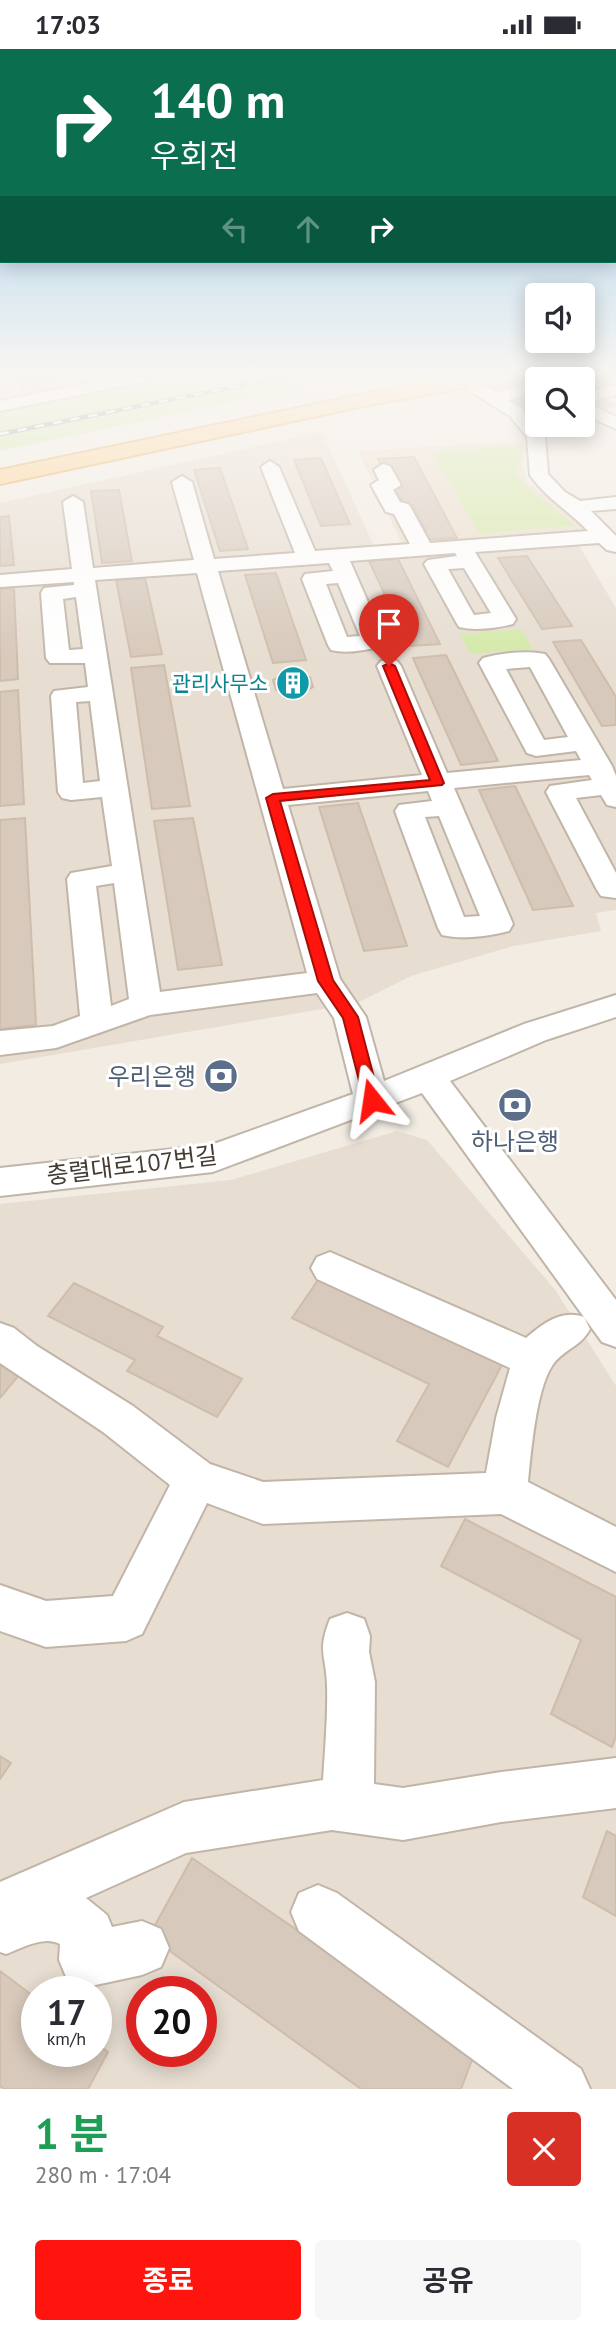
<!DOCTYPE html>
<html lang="ko">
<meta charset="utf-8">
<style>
:root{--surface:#fff;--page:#f7f7f7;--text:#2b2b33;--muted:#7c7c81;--accent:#ff150d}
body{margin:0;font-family:"PT Sans","Noto Sans KR",sans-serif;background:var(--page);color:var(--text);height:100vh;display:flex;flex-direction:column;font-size:26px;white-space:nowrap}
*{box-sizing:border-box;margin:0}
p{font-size:23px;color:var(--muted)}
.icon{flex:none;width:38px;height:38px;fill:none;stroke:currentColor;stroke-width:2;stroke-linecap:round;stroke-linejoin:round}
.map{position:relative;height:2040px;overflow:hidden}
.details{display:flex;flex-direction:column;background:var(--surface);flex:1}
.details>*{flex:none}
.hud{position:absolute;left:0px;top:0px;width:616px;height:214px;box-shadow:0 4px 18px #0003;background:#0b6e4f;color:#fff;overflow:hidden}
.buttons{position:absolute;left:525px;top:234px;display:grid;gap:14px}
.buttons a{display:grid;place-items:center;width:70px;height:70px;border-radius:7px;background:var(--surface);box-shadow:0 4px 18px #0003;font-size:35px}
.speed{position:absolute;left:21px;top:1927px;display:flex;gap:14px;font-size:35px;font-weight:700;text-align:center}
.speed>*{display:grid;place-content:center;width:91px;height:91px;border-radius:50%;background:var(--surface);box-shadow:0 4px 18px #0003;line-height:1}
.speed small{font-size:18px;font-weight:400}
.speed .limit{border:10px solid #d22;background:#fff;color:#111}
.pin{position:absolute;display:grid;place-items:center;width:60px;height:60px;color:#fff;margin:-72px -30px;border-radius:50% 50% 50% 0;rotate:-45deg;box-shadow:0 0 7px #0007}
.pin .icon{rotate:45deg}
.me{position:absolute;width:77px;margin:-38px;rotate:345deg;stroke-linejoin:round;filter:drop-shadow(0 0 5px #0008)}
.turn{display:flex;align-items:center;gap:24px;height:147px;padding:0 35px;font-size:32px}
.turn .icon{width:91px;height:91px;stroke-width:2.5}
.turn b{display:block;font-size:49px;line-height:60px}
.lanes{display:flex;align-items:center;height:66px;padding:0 35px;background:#0003;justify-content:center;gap:35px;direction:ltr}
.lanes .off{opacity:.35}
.round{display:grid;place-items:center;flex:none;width:74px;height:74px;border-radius:7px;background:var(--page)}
.overview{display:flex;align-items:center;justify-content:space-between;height:119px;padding:0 35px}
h1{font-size:42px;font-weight:700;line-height:52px;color:#1e9e55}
.cta{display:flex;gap:14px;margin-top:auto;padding:14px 35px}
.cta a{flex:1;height:80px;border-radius:7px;background:var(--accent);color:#fff;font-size:28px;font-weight:700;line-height:80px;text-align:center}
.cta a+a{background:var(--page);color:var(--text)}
.status{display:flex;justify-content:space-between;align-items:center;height:49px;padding:0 35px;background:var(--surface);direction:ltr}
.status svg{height:19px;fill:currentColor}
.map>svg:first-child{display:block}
.residential{fill:#e7ddd1;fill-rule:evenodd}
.education{fill:#ecdfcc}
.green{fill:#d4e9a9}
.building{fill:#d7c9bb;stroke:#cfbdab;stroke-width:2}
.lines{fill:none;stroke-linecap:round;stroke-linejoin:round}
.minor-casing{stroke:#c1b5a8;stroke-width:4}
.major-casing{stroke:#e9ad5a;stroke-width:4}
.minor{fill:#fff;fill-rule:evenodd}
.major{fill:#ffd28f;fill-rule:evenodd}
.rail-casing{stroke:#949494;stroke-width:4.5}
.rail{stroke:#fff;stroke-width:2.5;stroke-dasharray:9;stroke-linecap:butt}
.route{fill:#ff150d;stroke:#a60e08;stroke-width:2}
.labels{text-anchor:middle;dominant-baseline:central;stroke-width:6;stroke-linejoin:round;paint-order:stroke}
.far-culture-label{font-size:21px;fill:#0d838f;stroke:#fff;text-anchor:end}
.service-label{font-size:24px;fill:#4e5e75;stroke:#fff;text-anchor:end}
.street-label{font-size:24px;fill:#443b33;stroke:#fff}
</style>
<div class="status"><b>17:03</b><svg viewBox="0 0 49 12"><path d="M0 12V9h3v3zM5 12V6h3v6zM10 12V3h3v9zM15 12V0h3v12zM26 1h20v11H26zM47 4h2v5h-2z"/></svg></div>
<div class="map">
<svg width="616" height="2040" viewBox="0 0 616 2040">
<rect width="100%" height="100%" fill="#f2ece3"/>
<!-- residential -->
<path class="residential" d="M 322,383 L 379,508 L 577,493 L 616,559 L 616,861 L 596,864 L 601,882 L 513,897 L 411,927 L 357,954 L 0,1015 L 0,454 Z
M 397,1082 L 427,1091 L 556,1242 L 616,1337 L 616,2040 L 0,2040 L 0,1155 L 231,1131 ZM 37,1942 L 96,1942 L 96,2002 L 37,2002 ZM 142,1942 L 201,1942 L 201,2002 L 142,2002 Z"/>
<!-- education -->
<path class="education" d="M 0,328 L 127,328 L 0,353 Z
M 522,392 L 527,397 L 522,418 L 527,433 L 575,468 L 585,481 L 402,495 L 358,402 Z"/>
<!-- green -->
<path class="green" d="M 174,328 L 350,328 L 0,402 L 0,362 Z
M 524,396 L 516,423 C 527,445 558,459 575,477 L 479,484 L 432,403 Z
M 521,580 L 533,600 L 470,605 L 460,585 Z"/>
<!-- building -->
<path class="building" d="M 21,328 L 32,328 L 32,331 L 33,328 L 53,328 L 54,339 L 22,341 Z
M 527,328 L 539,331 L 537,334 L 498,343 L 488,337 Z
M 605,328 L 616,328 L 616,335 L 583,343 L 583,333 Z
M 537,344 L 537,353 L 522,357 L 510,350 Z
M 600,348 L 616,356 L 616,357 L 606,359 L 589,350 Z
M 414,408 L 457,489 L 423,491 L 419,483 L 426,482 L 413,456 L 396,457 L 394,453 L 402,452 L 398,444 L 390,445 L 388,440 L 403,439 L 392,418 L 382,418 L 378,410 Z
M 321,409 L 350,475 L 321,477 L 294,411 Z
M 220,419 L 248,500 L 220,502 L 194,421 Z
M 119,441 L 132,512 L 102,514 L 91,442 Z
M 9,467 L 14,516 L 0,517 L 0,468 Z
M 527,507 L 572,577 L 542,580 L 498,509 Z
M 398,510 L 440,595 L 409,597 L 369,512 Z
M 276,524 L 306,611 L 273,614 L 245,526 Z
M 145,529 L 162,605 L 131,608 L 116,531 Z
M 14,539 L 18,630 L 0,632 L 0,540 Z
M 581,591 L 616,648 L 616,676 L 602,677 L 553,593 Z
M 446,606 L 498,712 L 461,716 L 413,609 Z
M 164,616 L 190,757 L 152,760 L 131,619 Z
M 296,625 L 310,628 L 313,638 L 303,644 L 290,645 L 276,641 L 273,631 L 283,626 Z
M 18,641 L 24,755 L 0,757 L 0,643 Z
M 515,737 L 573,857 L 533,861 L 479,741 Z
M 358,754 L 407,897 L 364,902 L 319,758 Z
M 25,769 L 36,976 L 0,980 L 0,771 Z
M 193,769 L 222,916 L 178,921 L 154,772 Z
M 320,1228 L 503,1314 L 448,1418 L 397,1392 L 429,1335 L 292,1269 Z
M 74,1234 L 163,1278 L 157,1287 L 242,1330 L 217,1368 L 127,1322 L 135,1311 L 48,1267 Z
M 0,1316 L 19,1326 L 0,1349 Z
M 465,1470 L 616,1548 L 616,1687 L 612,1698 L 551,1665 L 581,1591 L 441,1517 Z
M 0,1707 L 11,1714 L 0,1730 Z
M 607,1782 L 616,1787 L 616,1867 L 583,1848 Z
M 192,1809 L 475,2003 L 461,2040 L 361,2040 L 149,1887 Z
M 0,1922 L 37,1950 L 37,2002 L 96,2002 L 96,1994 L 108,2003 L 88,2040 L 4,2040 L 0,2037 Z"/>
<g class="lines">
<!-- minor casing -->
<g class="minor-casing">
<path id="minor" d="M 116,328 L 151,328 L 143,333 L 0,362 L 0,352 Z
M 470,328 L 496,343 L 537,334 L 537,344 L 508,351 L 522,359 L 545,387 L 548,425 L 565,443 L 580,452 L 616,448 L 616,460 L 591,462 L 616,487 L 616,503 L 607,501 L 599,494 L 475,503 L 516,570 L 513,575 C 497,579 475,582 459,578 L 456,573 L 424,515 L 428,511 L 457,507 L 455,504 L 350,512 L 385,592 L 382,597 C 367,601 346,605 331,601 L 328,596 L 302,530 L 305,525 L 333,522 L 329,514 L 218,522 L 283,740 L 422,726 L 377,617 L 381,612 L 397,612 L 401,617 L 447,724 L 581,711 L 576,702 L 536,707 L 527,704 L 479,614 L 483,609 C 501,604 527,601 545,605 L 549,610 L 612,717 L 616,727 L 616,758 L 607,756 L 601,746 L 576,749 L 616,824 L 616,849 L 601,847 L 597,841 L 546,743 L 550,737 L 592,731 L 589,726 L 454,739 L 513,875 L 509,882 C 489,887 462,891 442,886 L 438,879 L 395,762 L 399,756 L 432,752 L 428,742 L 288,756 L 340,930 L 366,968 L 384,1032 L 524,975 L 616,946 L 616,968 L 546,991 L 450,1032 L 616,1251 L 616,1298 L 602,1293 L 422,1044 L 213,1123 L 0,1147 L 0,1119 L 211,1096 L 353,1045 L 334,969 L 317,944 L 150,966 L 56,999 L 0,1006 L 0,982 L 53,977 L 80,967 L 67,830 L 71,824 L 112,817 L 102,748 L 71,751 L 62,749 L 58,743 L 51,647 L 54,642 L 88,638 L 85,614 L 50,614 L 46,609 L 41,544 L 44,539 L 74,536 L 74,533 L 0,538 L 0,526 L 72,520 L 63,453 L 73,447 L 83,453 L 93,519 L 194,511 L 172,433 L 182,427 L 192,433 L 214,510 L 295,504 L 261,418 L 270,412 L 279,418 L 315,502 L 410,495 L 394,465 L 386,463 L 371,436 L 379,431 L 374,421 L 383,415 L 390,417 L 401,436 L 393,441 L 400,453 L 408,455 L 411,459 L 430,494 L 588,482 C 569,462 546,449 530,426 L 527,388 L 510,367 L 462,337 L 460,333 L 462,329 ZM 464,519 L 491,564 L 474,566 L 448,520 ZM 197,524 L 307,924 L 160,943 L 95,531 ZM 338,534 L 360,587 L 347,588 L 326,535 ZM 76,548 L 83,600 L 69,601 L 63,550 ZM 530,618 L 568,688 L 544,691 L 506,620 ZM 90,652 L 100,732 L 83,734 L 76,653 ZM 439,767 L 480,867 L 464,868 L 425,768 ZM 114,834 L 129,950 L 111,957 L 96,837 Z
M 616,336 L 616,346 L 586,353 L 616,368 L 616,380 L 583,365 L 583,344 Z
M 330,1203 L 526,1289 C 543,1274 562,1260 584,1268 L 590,1280 C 581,1298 562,1301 552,1317 C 536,1341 531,1404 528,1433 L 616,1478 L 616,1523 L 501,1465 L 263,1475 L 207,1454 L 142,1585 L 126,1592 L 46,1598 L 0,1582 L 0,1536 L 46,1552 L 113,1547 L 170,1436 L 103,1383 L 0,1314 L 0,1274 L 14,1279 L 37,1297 L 133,1357 L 210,1415 L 263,1433 L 486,1424 L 496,1369 L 510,1319 L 317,1230 L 311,1219 L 317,1208 Z
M 347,1564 L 364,1570 L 370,1587 L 369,1603 L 375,1633 L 374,1735 L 403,1739 L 501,1723 L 616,1709 L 616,1759 L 501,1773 L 403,1791 L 332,1781 L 186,1804 L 86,1849 L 107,1866 L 112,1878 L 142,1872 L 161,1880 L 169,1899 L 161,1918 L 142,1926 L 86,1938 L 67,1930 L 59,1911 L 60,1895 C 44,1886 22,1899 6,1905 L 0,1903 L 0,1833 L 184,1753 L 323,1731 C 325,1699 328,1667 327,1636 C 326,1605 317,1603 330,1570 Z
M 318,1836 L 337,1844 L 581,2020 L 590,2040 L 513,2040 L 299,1882 L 291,1863 L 299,1844 Z"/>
</g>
<!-- major casing -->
<g class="major-casing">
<path id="major" d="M 456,328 L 500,328 L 491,334 L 369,356 L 0,435 L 0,421 L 369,344 Z"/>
</g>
<!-- minor -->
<use href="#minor" class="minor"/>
<!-- major -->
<use href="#major" class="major"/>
<!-- rail casing -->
<g class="rail-casing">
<path id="rail" d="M 0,385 L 283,328"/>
</g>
<!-- rail -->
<use href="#rail" class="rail"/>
</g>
<!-- sky -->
<linearGradient id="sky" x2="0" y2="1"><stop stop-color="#89c3ec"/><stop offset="0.53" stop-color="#f9f6f2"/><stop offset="1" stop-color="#f9f6f2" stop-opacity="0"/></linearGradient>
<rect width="616" height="614" fill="url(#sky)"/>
<!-- route -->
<path class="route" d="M 389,614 L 395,617 L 444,734 L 442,736 L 280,752 L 333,931 L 358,968 L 380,1051 L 372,1057 L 364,1051 L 343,969 L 318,932 L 266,749 L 273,745 L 430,731 L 383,617 Z"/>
<!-- icons -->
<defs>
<g id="building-disc" transform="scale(1.75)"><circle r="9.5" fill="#0f9aa8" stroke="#fff"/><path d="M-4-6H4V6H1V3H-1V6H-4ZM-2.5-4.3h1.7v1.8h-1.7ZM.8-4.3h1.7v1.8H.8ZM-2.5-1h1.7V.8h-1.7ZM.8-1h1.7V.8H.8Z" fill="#fff"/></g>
<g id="bank-disc" transform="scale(1.75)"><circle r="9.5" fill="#5c6f8a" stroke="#fff"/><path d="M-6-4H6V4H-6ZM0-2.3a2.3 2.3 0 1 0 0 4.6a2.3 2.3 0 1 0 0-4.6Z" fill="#fff"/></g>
</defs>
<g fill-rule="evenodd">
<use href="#building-disc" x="293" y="634"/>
<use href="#bank-disc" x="221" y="1027"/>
<use href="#bank-disc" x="515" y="1056"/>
</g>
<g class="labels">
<!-- far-culture labels -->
<g class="far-culture-label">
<text x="268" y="634">관리사무소</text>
</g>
<!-- service labels -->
<g class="service-label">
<text x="196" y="1027">우리은행</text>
<text x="515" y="1092" text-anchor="middle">하나은행</text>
</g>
<!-- street labels -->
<g class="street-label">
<text transform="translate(132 1116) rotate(-7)">충렬대로107번길</text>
</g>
</g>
</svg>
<div class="buttons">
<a><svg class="icon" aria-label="sound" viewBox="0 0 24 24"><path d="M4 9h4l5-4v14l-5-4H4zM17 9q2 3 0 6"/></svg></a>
<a><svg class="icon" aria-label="search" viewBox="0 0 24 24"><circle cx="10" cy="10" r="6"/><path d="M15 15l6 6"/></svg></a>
</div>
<div class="speed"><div>17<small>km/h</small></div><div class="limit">20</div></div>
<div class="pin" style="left:389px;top:617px;background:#d93025"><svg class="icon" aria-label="arrive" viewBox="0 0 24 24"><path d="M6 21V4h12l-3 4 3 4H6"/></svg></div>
<svg class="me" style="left:372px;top:1051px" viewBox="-20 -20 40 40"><path d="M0-17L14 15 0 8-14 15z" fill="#ff150d" stroke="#fff" stroke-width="4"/></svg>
<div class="hud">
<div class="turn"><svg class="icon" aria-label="right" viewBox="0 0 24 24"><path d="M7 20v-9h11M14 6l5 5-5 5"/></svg><div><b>140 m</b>우회전</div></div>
<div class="lanes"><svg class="icon off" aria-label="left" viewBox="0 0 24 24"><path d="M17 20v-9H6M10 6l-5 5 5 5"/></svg><svg class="icon off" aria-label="ahead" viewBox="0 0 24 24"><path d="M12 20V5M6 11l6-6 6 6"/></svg><svg class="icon" aria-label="right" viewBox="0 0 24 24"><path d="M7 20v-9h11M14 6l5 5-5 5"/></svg></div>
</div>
</div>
<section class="details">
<div class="overview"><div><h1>1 분</h1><p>280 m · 17:04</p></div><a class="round" style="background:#d93025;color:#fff"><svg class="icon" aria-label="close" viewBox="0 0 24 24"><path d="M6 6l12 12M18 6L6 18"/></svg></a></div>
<div class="cta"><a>종료</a><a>공유</a></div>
</section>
